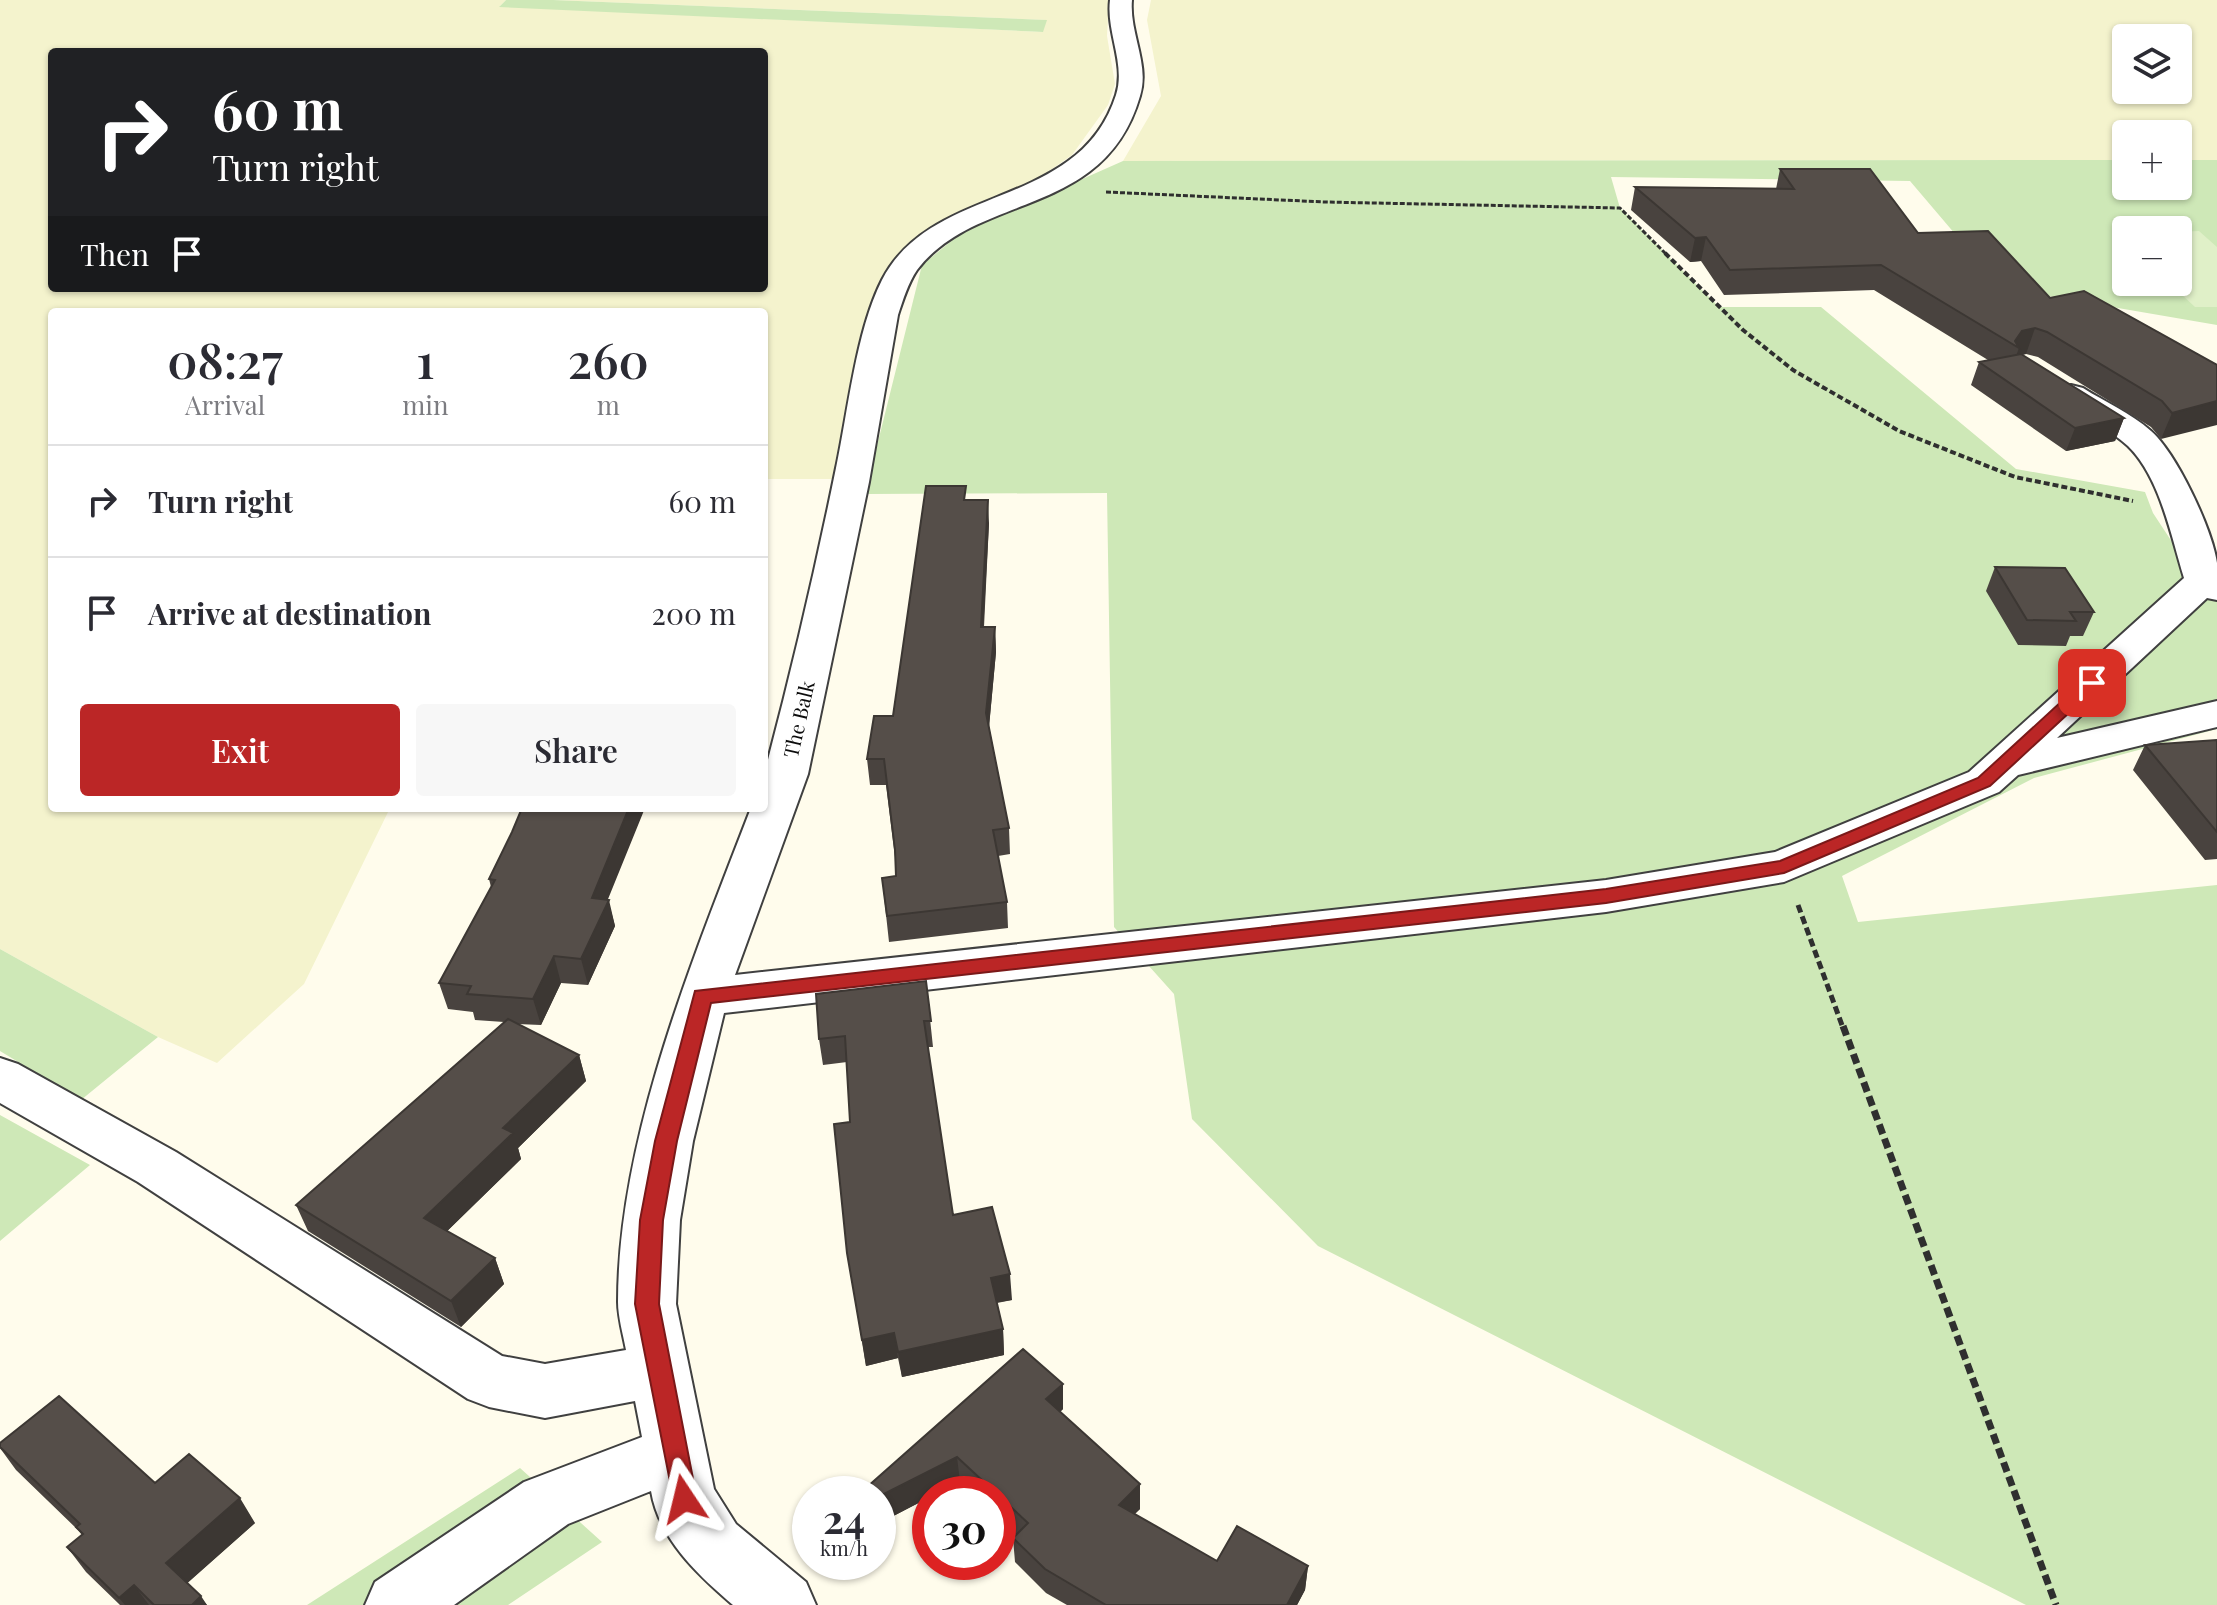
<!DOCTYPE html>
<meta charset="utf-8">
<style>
:root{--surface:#fff;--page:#f7f7f7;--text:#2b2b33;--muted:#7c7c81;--line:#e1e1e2;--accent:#bb2626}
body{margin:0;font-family:"Playfair Display",serif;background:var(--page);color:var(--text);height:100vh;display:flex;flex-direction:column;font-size:30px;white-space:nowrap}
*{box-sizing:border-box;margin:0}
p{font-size:26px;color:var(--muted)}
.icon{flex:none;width:44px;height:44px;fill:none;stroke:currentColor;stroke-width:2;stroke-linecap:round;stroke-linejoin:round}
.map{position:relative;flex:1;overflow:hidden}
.panel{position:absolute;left:48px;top:308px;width:720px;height:504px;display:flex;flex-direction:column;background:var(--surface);border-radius:8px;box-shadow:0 2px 6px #0004}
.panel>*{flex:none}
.guide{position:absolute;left:48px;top:48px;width:720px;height:244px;border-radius:8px;box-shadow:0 2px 6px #0004;background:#202124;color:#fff;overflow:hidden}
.buttons{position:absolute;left:2112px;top:24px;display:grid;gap:16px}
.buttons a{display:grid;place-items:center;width:80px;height:80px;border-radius:8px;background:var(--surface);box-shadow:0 2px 6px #0004;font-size:40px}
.speed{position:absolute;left:792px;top:1476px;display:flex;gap:16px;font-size:40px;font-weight:700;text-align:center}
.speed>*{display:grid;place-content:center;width:104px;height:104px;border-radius:50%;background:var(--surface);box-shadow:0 2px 6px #0004;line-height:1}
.speed small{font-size:20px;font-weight:400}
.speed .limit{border:12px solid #d22;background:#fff;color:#111}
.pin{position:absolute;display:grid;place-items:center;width:68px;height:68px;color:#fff;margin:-34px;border-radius:16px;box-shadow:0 4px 12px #0006}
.me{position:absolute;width:88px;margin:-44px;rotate:350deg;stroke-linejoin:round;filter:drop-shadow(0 0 6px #0008)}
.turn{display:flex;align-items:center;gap:28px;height:168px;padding:0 32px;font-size:36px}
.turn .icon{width:104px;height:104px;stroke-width:2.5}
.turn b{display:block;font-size:56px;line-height:68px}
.then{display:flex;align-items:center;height:76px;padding:0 32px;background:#0003;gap:16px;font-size:30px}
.eta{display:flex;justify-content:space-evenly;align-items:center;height:136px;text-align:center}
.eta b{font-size:48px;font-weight:600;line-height:56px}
.action{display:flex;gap:16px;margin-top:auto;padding:16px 32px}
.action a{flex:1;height:92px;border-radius:8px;background:var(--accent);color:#fff;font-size:32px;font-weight:600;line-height:92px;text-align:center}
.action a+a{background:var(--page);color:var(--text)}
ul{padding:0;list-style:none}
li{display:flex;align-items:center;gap:24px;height:112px;padding:0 32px;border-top:2px solid var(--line)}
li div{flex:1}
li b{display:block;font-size:30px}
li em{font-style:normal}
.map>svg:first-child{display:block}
.farmland{fill:#f4f3cd;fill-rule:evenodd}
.green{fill:#cee8b7;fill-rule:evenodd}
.pitch{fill:#e0f0c8}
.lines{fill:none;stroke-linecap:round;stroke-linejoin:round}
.minor-casing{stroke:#404040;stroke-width:4}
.path-far3{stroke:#2f2f2f;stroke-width:3;stroke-dasharray:5 2;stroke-linecap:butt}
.path-far2{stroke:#2f2f2f;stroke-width:4;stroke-dasharray:6 3;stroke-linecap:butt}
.path-far1{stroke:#2f2f2f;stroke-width:5;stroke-dasharray:8 4;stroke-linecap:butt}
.path{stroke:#2f2f2f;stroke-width:7;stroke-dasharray:10 5;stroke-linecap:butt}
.minor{fill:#fff;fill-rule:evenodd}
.wall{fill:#49433f}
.shaded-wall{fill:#3c3733}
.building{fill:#554e49;stroke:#3c3733;stroke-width:2}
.route{fill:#bb2626;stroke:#7a1919;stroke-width:2}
.labels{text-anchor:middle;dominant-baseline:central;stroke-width:8;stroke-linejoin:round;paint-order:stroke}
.street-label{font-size:20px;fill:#0d0d0d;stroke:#fff}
</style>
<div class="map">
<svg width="2217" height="1605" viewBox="0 0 2217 1605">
<rect width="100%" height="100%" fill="#fffcec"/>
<!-- farmland -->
<path class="farmland" d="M 0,0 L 506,0 L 500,6 L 1042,32 L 1046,20 L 553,0 L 1109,0 L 1107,36 L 1115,84 L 1108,105 L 1072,155 L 1042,176 L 940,224 L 910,244 L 889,267 L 871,307 L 837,479 L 764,479 L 764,312 L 52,312 L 52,808 L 390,808 L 304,984 L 217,1063 L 158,1037 L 0,949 ZM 52,52 L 764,52 L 764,288 L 52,288 Z
M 1151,0 L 2217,0 L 2217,160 L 2178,160 L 2178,134 L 2126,134 L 2126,160 L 1123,161 L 1161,96 L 1147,20 ZM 2126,38 L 2178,38 L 2178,90 L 2126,90 Z"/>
<!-- green -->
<path class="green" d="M 506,0 L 553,0 L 1047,20 L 1043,32 L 499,7 Z
M 2126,160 L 2126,186 L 2178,186 L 2178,160 L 2217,160 L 2217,325 L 2001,288 L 1910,181 L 1611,177 L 1620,208 L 1719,307 L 1821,307 L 2016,469 L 2145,492 L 2153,513 L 2176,548 L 2217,553 L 2217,729 L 2034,778 L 1842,876 L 1858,922 L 2217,885 L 2217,1605 L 2026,1605 L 1318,1246 L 1192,1119 L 1174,994 L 1114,927 L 1107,493 L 865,494 L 922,265 L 961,233 L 1123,161 ZM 2126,230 L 2178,230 L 2178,282 L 2126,282 Z
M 0,949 L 158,1037 L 81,1100 L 0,1051 Z
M 0,1115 L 90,1165 L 0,1241 Z
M 520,1468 L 602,1542 L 508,1605 L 307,1605 Z"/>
<!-- pitch -->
<path class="pitch" d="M 2199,231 L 2217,247 L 2217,307 L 2195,307 L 2168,282 L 2178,282 L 2178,232 Z"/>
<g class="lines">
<!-- minor casing -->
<g class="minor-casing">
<path id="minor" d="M 1110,0 L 1132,0 C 1129,33 1150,64 1140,96 C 1104,220 977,191 917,270 C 908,283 903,300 898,315 L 869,482 L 808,774 L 735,975 L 1606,880 L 1775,852 L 1969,772 L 2184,578 C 2171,536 2160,477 2128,446 C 2108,428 2082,416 2059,402 L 2055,395 L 2059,388 L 2071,385 L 2083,388 C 2105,402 2131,413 2151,431 C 2177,454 2212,529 2217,563 C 2217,575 2217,588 2217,600 L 2207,598 L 2057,738 L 2217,701 L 2217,727 L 2018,775 L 1999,792 L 1784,882 L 1606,912 L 724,1013 L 693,1141 L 680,1220 L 676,1304 L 714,1489 L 736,1524 L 806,1582 L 816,1605 L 733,1605 C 698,1575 659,1539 651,1491 L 568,1524 L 454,1605 L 365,1605 L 375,1582 L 524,1482 L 642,1437 L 635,1401 L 545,1418 L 489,1407 L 468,1399 L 138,1182 L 0,1103 L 0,1058 L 18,1064 L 176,1152 L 502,1356 L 545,1364 L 626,1350 C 623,1334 618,1317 618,1302 C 618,1138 693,959 751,808 L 764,808 L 764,775 C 791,674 815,571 836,468 C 848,412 856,331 882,280 C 932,182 1079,211 1116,95 C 1126,64 1106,32 1110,0 Z"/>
</g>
<!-- path-far3 -->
<path class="path-far3" d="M 1106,192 L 1325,202 L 1620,208 L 1667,255"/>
<!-- path-far2 -->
<path class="path-far2" d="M 1665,253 L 1743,330 L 1793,370 L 1899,431 L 2015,477 L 2133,501"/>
<!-- path-far1 -->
<path class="path-far1" d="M 1798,905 L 1843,1028"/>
<!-- path -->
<path class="path" d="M 1843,1026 L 2056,1605"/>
<!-- minor -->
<use href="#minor" class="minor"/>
</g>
<!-- wall -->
<path class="wall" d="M 1780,169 L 1918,233 L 2050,298 L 2217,365 L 2161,439 L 2151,427 L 2038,357 L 2026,354 L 2022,355 L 2124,418 L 2115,441 L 2066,451 L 1971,385 L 1979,362 L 1988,360 L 1874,290 L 1724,295 L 1701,261 L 1690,262 L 1631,210 L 1635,187 L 1776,189 Z
M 966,500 L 989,523 L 984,627 L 995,627 L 996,652 L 989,726 L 1009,828 L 1010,854 L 998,856 L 1007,902 L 1008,928 L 889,942 L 882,878 L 896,876 L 895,857 L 886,785 L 870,785 L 867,759 L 893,716 Z
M 1995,567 L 2094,612 L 2083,636 L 2070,636 L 2066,646 L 2018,645 L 1986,591 Z
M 2217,740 L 2217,859 L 2205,860 L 2133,770 L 2145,745 Z
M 489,879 L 608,900 L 615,926 L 588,985 L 561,983 L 541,1025 L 517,1024 L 579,1055 L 586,1081 L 518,1148 L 521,1159 L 447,1231 L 495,1258 L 504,1284 L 461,1327 L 308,1231 L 296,1205 L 504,1022 L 475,1020 L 473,1012 L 448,1009 L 439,983 L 491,887 Z
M 926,981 L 933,1047 L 928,1047 L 953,1215 L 1012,1300 L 997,1303 L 1003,1329 L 1004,1355 L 902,1377 L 898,1358 L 866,1366 L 847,1253 L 850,1122 L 847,1062 L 823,1065 L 819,1039 Z
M 1063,1384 L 1063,1409 L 1060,1412 L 1140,1484 L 1140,1509 L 1134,1514 L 1217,1561 L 1308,1566 L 1305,1590 L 1297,1605 L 1067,1605 L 1046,1593 L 1015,1562 L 1013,1538 L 1016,1535 L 998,1518 L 998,1494 L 973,1494 L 960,1482 L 936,1494 L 930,1494 L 930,1497 L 878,1524 L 878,1494 L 867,1494 L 866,1488 Z
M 0,1448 L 155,1483 L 255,1523 L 187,1583 L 207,1605 L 120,1605 L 86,1572 L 67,1547 L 82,1535 L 78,1530 L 16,1470 Z"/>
<!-- shaded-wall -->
<path class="shaded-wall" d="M 1706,237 L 1701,261 L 1690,262 L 1695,238 Z
M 2035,328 L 2026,354 L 2016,356 L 2019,348 L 2015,341 L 2022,331 Z
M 2217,401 L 2217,425 L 2161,439 L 2172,413 Z
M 2124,418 L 2115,441 L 2066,451 L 2075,428 Z
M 988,500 L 989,523 L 982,652 L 981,627 Z
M 995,627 L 996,652 L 988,738 L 986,713 Z
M 629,808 L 645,808 L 604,909 L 609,900 L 615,926 L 588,985 L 581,959 L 592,898 Z
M 554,956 L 561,983 L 541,1025 L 533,999 Z
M 579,1055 L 586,1081 L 518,1148 L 521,1159 L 434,1244 L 424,1218 L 503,1128 Z
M 495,1258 L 504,1284 L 461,1327 L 451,1301 Z
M 1010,1274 L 1012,1300 L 993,1303 L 991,1278 Z
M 1003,1329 L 1004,1355 L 902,1377 L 898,1352 Z
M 894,1333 L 898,1358 L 866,1366 L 862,1340 Z
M 1063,1384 L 1063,1409 L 1047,1424 L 1046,1399 Z
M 957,1457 L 960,1482 L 936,1494 L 930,1494 L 930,1497 L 878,1524 L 878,1497 Z
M 1140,1484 L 1140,1509 L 1119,1530 L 1119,1505 Z
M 240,1498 L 255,1523 L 183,1587 L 166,1563 Z
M 1308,1566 L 1305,1590 L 1297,1605 L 1287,1605 Z
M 134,1585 L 149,1605 L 125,1605 L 119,1598 Z
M 201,1596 L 207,1605 L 192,1605 Z"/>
<!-- building -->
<path class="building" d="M 1780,169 L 1870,169 L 1918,233 L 1988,231 L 2050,298 L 2084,291 L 2217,365 L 2217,401 L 2172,413 L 2162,401 L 2047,332 L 2035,328 L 2022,331 L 2015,341 L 2019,348 L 1881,265 L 1730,270 L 1706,237 L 1695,238 L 1635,187 L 1794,189 Z
M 2021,354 L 2124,418 L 2075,428 L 1979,362 Z
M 926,486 L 966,486 L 964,500 L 988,500 L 981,627 L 995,627 L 986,713 L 1009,828 L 993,830 L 1007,902 L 887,916 L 882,878 L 896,876 L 895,850 L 884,759 L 867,759 L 874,716 L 893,716 Z
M 1995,567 L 2065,568 L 2094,612 L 2070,612 L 2076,621 L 2027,620 Z
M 2217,740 L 2217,832 L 2145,745 Z
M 522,808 L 629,808 L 592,898 L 609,900 L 581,959 L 554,956 L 533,999 L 467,994 L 471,986 L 439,983 L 495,880 L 489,879 L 512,832 Z
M 926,981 L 931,1021 L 924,1021 L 953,1215 L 992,1207 L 1010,1274 L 991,1278 L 1003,1329 L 898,1352 L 894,1333 L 862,1340 L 847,1253 L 834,1124 L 850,1122 L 845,1036 L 819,1039 L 816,994 Z
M 508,1019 L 579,1055 L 503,1128 L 513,1133 L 424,1218 L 495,1258 L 451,1301 L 296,1205 Z
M 1023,1349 L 1063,1384 L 1046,1399 L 1140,1484 L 1119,1505 L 1217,1561 L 1237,1526 L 1308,1566 L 1287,1605 L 1106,1605 L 1045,1569 L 1013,1538 L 1028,1523 L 957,1457 L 878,1497 L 878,1494 L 870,1494 L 866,1488 Z
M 59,1396 L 155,1483 L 189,1454 L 240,1498 L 166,1563 L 201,1596 L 192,1605 L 154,1605 L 134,1585 L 119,1598 L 67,1547 L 83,1534 L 76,1527 L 80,1524 L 0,1447 L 0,1443 Z"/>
<!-- route -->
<path class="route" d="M 2092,677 L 2098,679 L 2101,683 L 2098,686 L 1990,786 L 1784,873 L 1606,903 L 711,1003 L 677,1141 L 663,1220 L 659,1304 L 697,1499 L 693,1507 L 684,1511 L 675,1507 L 635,1304 L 640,1220 L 655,1141 L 695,991 L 1606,889 L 1780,861 L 1978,778 L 2086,679 Z"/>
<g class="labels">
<!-- street labels -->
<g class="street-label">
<text transform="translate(798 719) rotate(-77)">The Balk</text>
</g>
</g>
</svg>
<div class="buttons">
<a><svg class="icon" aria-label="layers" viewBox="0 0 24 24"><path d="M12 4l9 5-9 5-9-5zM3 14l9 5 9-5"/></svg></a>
<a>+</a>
<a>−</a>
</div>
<div class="speed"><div>24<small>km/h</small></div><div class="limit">30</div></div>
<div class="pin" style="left:2092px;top:683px;background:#d93025"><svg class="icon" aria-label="arrive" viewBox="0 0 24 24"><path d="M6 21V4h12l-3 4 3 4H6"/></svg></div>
<svg class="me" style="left:684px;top:1499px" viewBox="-20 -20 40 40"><path d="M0-17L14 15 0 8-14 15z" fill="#bb2626" stroke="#fff" stroke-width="4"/></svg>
<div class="guide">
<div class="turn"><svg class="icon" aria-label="right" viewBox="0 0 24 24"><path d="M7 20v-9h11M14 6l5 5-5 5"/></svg><div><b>60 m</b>Turn right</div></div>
<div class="then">Then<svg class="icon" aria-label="arrive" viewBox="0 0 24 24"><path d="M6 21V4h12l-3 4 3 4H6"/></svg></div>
</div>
<section class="panel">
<div class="eta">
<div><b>08:27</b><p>Arrival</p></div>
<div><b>1</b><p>min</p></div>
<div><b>260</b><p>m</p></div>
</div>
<ul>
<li><svg class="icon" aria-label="right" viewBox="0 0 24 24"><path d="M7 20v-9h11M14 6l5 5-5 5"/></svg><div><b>Turn right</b></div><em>60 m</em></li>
<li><svg class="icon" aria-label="arrive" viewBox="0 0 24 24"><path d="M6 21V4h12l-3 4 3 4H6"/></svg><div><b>Arrive at destination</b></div><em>200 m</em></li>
</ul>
<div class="action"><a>Exit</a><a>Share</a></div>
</section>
</div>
